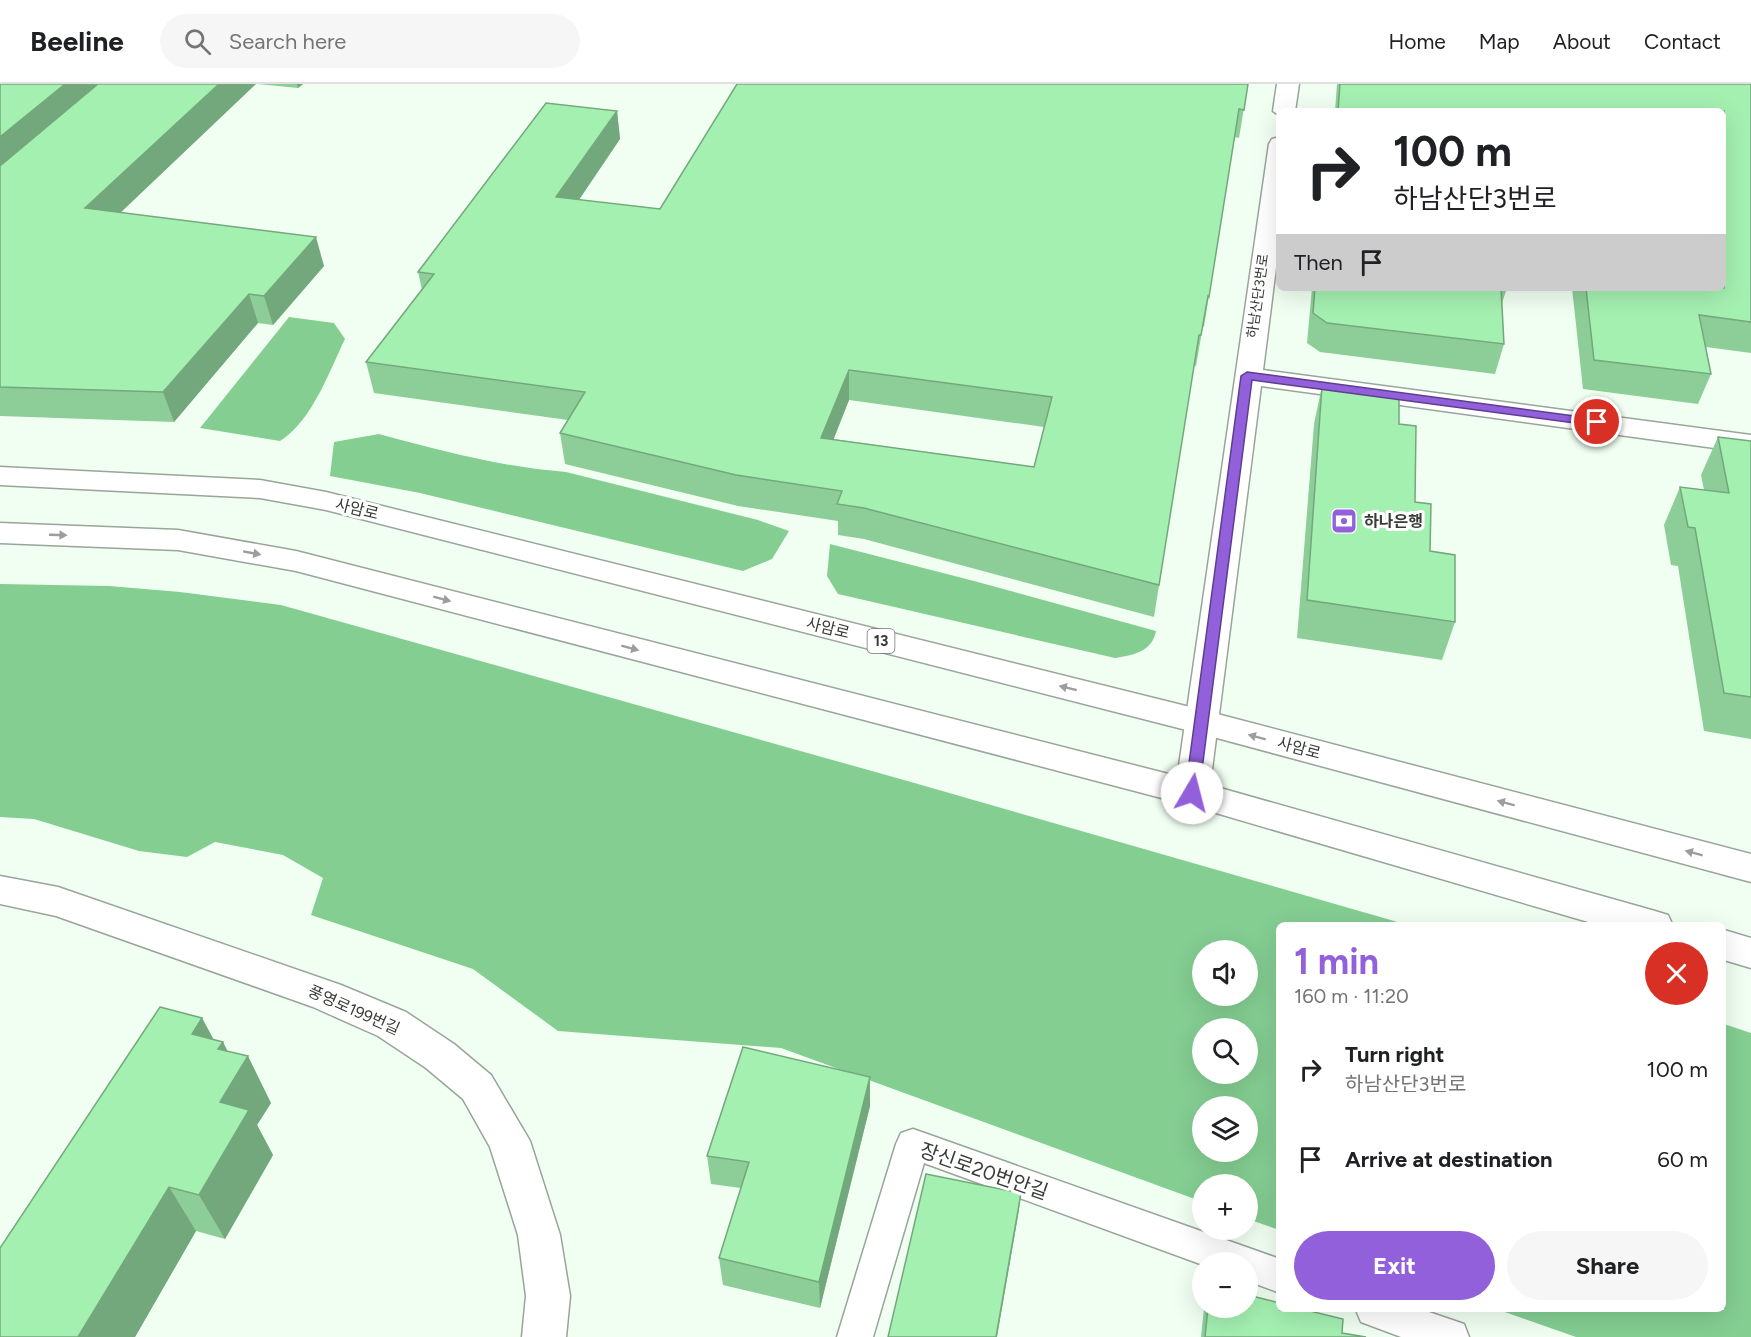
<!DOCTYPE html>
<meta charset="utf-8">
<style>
:root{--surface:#fff;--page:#f6f6f6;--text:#202124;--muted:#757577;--line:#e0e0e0;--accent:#9160da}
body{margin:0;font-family:Figtree,"Noto Sans KR",sans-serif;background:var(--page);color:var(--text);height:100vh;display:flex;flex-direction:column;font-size:22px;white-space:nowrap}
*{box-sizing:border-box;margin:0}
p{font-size:20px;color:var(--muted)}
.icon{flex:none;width:33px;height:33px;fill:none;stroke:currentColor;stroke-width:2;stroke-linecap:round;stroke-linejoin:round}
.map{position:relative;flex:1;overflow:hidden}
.drawer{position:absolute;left:1276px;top:838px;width:450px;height:390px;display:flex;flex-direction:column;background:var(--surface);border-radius:9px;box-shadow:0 6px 24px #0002}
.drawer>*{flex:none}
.banner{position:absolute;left:1276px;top:24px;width:450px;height:183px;border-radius:9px;box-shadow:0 6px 24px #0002;background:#fff;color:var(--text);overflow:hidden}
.fabs{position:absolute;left:1192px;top:856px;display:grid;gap:12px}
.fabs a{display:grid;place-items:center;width:66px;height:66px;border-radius:50%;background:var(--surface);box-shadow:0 6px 24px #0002;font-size:30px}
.pin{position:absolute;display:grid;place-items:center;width:51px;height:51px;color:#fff;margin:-26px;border:3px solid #fff;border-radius:50%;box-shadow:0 2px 6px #0007}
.me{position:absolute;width:66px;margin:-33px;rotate:8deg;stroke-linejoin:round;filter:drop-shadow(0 0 4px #0008)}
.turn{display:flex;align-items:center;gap:21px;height:126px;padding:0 18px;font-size:27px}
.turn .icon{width:78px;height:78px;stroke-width:2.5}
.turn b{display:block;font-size:42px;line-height:51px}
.then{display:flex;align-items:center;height:57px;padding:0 18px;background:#0003;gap:12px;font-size:22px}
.round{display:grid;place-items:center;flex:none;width:63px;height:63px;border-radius:32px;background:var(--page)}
.head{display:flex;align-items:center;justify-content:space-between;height:102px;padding:0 18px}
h1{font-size:36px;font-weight:700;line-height:45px;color:var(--accent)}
.cta{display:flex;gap:12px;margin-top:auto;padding:12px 18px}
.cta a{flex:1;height:69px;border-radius:36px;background:var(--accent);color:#fff;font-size:24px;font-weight:700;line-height:69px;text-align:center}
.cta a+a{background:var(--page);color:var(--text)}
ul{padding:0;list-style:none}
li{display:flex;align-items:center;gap:18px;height:90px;padding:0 18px}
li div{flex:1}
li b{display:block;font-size:22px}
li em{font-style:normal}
header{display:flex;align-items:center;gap:36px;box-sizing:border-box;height:84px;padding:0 30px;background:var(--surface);border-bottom:2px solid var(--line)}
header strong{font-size:28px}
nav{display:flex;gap:33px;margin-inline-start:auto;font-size:21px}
.search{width:420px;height:54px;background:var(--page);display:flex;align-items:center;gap:15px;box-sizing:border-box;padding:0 21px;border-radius:33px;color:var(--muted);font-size:22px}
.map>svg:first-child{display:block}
.forest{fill:#84ce92;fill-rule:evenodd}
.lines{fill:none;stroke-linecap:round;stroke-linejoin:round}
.lane-casing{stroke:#98a59a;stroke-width:3}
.street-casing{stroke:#98a59a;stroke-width:3}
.primary-casing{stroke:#98a59a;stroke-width:3}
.lane{fill:#fff;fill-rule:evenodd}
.street{fill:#fff;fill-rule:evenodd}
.primary{fill:#fff;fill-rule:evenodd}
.wall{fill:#8dce98;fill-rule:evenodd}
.shaded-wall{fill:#73a87c}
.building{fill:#a4f0b1;stroke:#73a87c;stroke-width:1.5;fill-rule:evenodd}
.oneway{fill:#9b9e9b}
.route{fill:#9160da;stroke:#5e3e8e;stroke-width:1.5}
.labels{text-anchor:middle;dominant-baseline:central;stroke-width:6;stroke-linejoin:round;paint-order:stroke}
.far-street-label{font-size:14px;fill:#373c37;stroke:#fff}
.shield{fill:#fff;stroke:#737673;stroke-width:1.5}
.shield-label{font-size:15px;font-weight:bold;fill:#373c37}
.street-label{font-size:16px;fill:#373c37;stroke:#fff}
.poi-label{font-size:16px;font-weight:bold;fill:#373c37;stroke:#fff;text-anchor:start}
.near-street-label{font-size:20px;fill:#373c37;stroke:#fff}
</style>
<header>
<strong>Beeline</strong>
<div class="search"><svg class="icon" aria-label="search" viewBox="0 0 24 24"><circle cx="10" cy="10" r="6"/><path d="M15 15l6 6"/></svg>Search here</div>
<nav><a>Home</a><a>Map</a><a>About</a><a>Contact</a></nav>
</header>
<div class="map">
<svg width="1751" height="1253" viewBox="0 0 1751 1253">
<rect width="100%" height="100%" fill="#f1fff2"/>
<!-- forest -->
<path class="forest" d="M 289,233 L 334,239 L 345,255 C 329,288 312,337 280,357 L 200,344 Z
M 379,350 C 441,367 503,383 566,388 L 758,436 L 789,447 L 772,475 L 743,487 L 420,409 L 330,392 L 334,358 Z
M 830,460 L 974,497 L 1156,547 C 1152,568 1133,571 1115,574 L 838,510 L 827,492 Z
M 0,500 L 109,502 L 180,508 L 281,521 L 911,698 L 1408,841 L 1280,842 L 1279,1146 L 1248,1135 L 1248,1101 L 1203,1101 L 1203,1118 L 781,964 L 558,947 L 473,885 L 311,831 L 323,794 L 283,771 L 215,758 L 187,773 L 139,767 L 34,735 L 0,733 ZM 1203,867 L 1248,867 L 1248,912 L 1203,912 ZM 1203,945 L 1248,945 L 1248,990 L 1203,990 ZM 1203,1023 L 1248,1023 L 1248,1068 L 1203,1068 Z
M 1724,940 L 1751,949 L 1751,1253 L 1576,1253 L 1499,1226 L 1724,1226 Z"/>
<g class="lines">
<!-- lane casing -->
<g class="lane-casing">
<path id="lane" d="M 913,1045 L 1280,1175 L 1280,1209 L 1248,1197 L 1248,1179 L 1203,1179 L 1203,1181 L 924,1079 L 873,1253 L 837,1253 L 896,1060 L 901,1049 Z
M 1356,1226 L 1423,1226 L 1464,1240 L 1469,1253 L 1401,1253 L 1361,1238 Z"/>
</g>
<!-- street casing -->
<g class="street-casing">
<path id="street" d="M 1277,0 L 1299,0 L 1295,27 L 1280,27 L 1280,32 L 1273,27 Z
M 1280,53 L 1280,152 L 1263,286 L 1751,351 L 1751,369 L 1261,302 L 1209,709 L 1204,718 L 1192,722 L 1180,718 L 1175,709 L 1269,60 L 1272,55 Z
M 0,792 L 58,803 L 341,901 L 406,928 L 454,960 L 491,991 L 530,1057 L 560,1151 L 570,1212 L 566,1253 L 522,1253 L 526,1212 L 518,1151 L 490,1063 L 463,1015 L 426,984 L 378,952 L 313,923 L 56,832 L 0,820 Z"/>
</g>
<!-- primary casing -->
<g class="primary-casing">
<path id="primary" d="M 0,383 L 260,396 L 326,408 L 1202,626 L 1751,770 L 1751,798 L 1202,650 L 326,426 L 260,414 L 0,401 Z
M 0,439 L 178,446 L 296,467 L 1192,696 L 1655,827 L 1668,831 L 1673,842 L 1602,842 L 1192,722 L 296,487 L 178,466 L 0,459 Z
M 1724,846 L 1751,854 L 1751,884 L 1724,876 Z"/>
</g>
<!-- lane -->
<use href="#lane" class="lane"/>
<!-- street -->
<use href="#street" class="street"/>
<!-- primary -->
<use href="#primary" class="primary"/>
</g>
<!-- wall -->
<path class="wall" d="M 0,0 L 121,128 L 324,182 L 273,241 L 258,239 L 174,338 L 0,332 Z
M 258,0 L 303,0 L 298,4 Z
M 1248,0 L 1239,54 L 1234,53 L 1204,243 L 1203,242 L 1196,282 L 1194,281 L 1154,533 L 864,455 L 838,451 L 838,437 L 738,422 L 565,380 L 560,349 L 568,336 L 374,309 L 366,278 L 422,206 L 418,188 L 617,27 L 620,55 L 579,116 L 660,125 ZM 849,316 L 1044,343 L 1034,383 L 833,355 Z
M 1337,0 L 1751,0 L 1751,269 L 1706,263 L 1711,290 L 1698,320 L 1583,305 L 1572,204 L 1724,204 L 1724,27 L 1335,27 Z
M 1312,204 L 1507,204 L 1502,219 L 1504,260 L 1495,290 L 1320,268 L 1307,259 Z
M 1322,302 L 1399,340 L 1415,418 L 1430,467 L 1455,538 L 1442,576 L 1297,554 L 1314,340 Z
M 1718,353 L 1751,357 L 1751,655 L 1704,647 L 1678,482 L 1671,481 L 1664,441 L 1680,403 L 1704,406 L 1701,391 Z
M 202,934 L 214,956 L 223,958 L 227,967 L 271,1019 L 257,1041 L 273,1071 L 225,1155 L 196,1147 L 135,1253 Z
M 870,993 L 870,1022 L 820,1224 L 723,1201 L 719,1174 L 741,1104 L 711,1100 L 707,1072 Z
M 1204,1224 L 1248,1224 L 1342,1249 L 1366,1253 L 1201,1253 Z"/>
<!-- shaded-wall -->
<path class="shaded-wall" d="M 65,0 L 108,0 L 0,90 L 0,53 Z
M 219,0 L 256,0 L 96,152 L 85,124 Z
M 297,0 L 303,0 L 298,4 Z
M 617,27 L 620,55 L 561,142 L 556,113 Z
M 316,153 L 324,182 L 273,241 L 264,212 Z
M 249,210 L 258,239 L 174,338 L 163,308 Z
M 849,286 L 849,316 L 822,385 L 821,354 Z
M 202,934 L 218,964 L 223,958 L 238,988 L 248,972 L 271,1019 L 257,1041 L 273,1071 L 225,1155 L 199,1111 L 192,950 Z
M 870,993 L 870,1022 L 820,1224 L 819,1198 Z
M 169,1103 L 196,1147 L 135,1253 L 78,1253 Z
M 1021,1109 L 1018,1132 L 997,1253 L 996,1253 Z"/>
<!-- building -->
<path class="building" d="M 0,0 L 65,0 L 0,53 Z
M 98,0 L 219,0 L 85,124 L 316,153 L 264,212 L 249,210 L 163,308 L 0,303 L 0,82 Z
M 737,0 L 1248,0 L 1244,26 L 1239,25 L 1209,213 L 1208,212 L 1201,251 L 1199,251 L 1159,501 L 864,424 L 837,420 L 842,407 L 736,391 L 560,349 L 585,308 L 366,278 L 434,190 L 418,188 L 546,19 L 617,27 L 556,113 L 660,125 ZM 849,286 L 1052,313 L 1034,383 L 821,354 Z
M 1340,0 L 1751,0 L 1751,238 L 1699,231 L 1711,290 L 1594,276 L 1586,204 L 1724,204 L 1724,27 L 1338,27 Z
M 1315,204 L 1501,204 L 1504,260 L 1327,239 L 1313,229 Z
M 1322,302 L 1399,312 L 1399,340 L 1416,342 L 1415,418 L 1431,420 L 1430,467 L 1455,471 L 1455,538 L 1307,516 Z
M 1718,353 L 1751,357 L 1751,613 L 1724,609 L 1695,444 L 1688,443 L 1680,403 L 1729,409 Z
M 160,923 L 202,934 L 192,950 L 223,958 L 218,965 L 248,972 L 220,1018 L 249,1026 L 199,1111 L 169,1103 L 78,1253 L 0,1253 L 0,1164 Z
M 743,963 L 870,993 L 819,1198 L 719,1174 L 749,1078 L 707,1072 Z
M 926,1090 L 1021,1109 L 996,1253 L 888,1253 Z
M 1248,1211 L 1280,1219 L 1280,1226 L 1306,1226 L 1343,1235 L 1342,1249 L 1366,1253 L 1205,1253 L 1208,1224 L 1248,1224 Z"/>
<!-- one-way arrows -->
<defs><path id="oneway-solid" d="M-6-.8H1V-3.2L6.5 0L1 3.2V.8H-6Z" transform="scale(1.5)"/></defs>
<g class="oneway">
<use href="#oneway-solid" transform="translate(58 451) rotate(2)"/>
<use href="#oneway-solid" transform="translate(252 469) rotate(10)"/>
<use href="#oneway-solid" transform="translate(442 515) rotate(15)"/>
<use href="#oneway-solid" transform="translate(630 564) rotate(15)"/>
<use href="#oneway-solid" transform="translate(1068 604) rotate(-166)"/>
<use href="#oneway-solid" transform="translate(1257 653) rotate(-165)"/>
<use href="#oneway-solid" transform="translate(1506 719) rotate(-165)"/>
<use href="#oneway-solid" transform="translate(1694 769) rotate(-165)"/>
</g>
<!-- route -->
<path class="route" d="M 1247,288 L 1597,335 L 1603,338 L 1597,342 L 1252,296 L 1199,709 L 1192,714 L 1185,709 L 1241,292 Z"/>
<!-- icons -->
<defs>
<g id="bank-square" transform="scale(1.35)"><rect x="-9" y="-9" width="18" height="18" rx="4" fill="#9160da" stroke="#fff"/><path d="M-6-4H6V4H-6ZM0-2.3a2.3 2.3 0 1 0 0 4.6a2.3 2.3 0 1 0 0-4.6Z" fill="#fff"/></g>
</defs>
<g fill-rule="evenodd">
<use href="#bank-square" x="1344" y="437"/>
</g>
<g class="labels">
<!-- far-street labels -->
<g class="far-street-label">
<text transform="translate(1258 212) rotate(-82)">하남산단3번로</text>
</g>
<!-- shield labels -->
<rect class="shield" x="867.5" y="545" width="27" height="24" rx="4.5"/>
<g class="shield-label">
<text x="881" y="557">13</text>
</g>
<!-- street labels -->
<g class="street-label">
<text transform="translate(357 425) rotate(14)">사암로</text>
<text transform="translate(828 544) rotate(14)">사암로</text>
<text transform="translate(1299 664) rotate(15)">사암로</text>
<text transform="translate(354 926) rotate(24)">풍영로199번길</text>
</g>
<!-- poi labels -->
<g class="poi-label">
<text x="1364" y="437">하나은행</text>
</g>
<!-- near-street labels -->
<g class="near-street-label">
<text transform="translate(984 1087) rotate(19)">장신로20번안길</text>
</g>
</g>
</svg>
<div class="fabs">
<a><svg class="icon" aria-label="sound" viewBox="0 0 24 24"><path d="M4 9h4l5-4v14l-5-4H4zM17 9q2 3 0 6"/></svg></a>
<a><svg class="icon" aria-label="search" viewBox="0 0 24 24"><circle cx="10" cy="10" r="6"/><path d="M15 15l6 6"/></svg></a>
<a><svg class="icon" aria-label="layers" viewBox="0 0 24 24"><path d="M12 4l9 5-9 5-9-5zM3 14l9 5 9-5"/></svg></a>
<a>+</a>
<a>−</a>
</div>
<div class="pin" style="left:1597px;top:338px;background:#d93025"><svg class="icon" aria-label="arrive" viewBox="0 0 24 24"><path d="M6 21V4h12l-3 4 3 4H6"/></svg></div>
<svg class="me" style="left:1192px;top:709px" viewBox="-20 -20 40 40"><circle r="19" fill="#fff"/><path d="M0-13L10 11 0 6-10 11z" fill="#9160da"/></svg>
<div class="banner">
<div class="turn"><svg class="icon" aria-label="right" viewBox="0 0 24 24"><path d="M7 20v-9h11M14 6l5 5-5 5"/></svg><div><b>100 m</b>하남산단3번로</div></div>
<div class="then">Then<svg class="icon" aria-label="arrive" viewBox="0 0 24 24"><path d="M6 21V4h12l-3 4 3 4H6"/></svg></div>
</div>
<section class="drawer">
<div class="head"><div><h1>1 min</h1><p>160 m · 11:20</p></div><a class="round" style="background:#d93025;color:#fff"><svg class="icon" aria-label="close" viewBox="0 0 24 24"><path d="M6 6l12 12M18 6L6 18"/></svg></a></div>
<ul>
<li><svg class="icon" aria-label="right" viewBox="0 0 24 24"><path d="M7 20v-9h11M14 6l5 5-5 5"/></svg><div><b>Turn right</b><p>하남산단3번로</p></div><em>100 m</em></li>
<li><svg class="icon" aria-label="arrive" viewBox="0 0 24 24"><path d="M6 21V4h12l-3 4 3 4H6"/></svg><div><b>Arrive at destination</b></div><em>60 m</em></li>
</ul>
<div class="cta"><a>Exit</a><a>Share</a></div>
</section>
</div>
